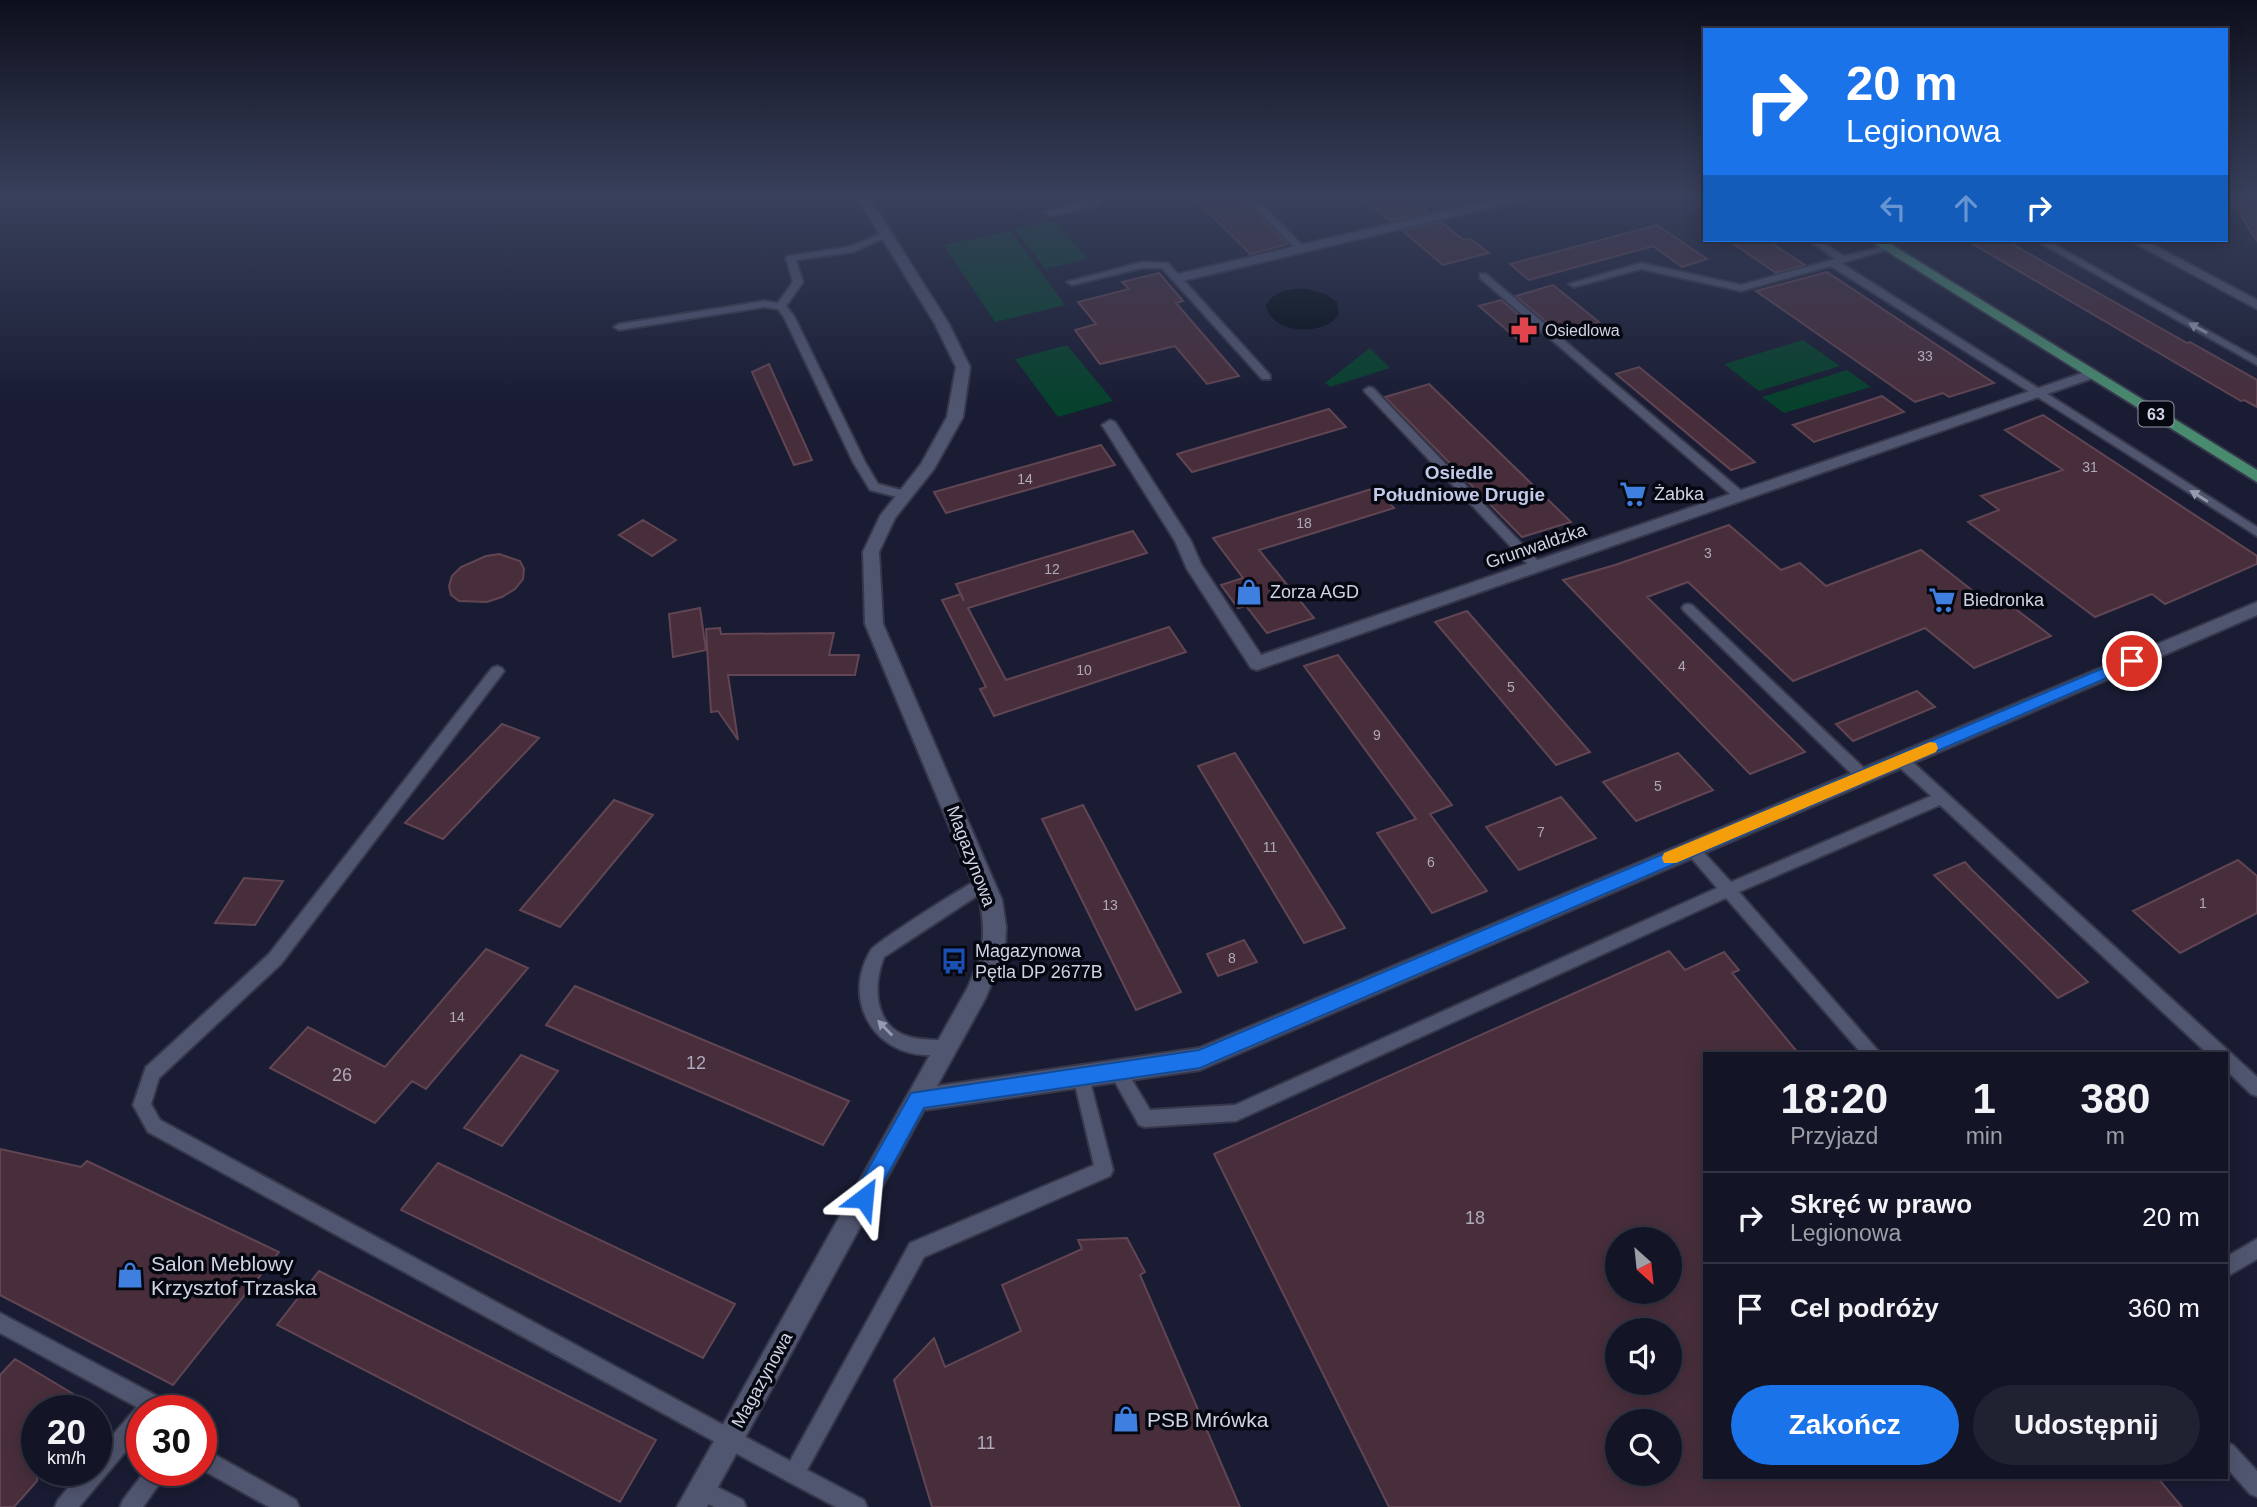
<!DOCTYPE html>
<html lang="pl">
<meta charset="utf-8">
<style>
:root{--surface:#131526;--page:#202232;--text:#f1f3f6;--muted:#9d9fa7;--line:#323443;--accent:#1a73e8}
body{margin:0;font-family:Helvetica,sans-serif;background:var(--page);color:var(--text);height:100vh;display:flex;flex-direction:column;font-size:26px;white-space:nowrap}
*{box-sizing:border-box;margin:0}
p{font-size:23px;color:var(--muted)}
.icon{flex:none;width:38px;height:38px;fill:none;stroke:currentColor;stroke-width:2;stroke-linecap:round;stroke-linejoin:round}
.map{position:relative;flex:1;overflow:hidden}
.drawer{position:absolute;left:1703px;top:1052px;width:525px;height:427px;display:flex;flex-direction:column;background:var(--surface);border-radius:0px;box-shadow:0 4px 18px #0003,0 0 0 2px var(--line)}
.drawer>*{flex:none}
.top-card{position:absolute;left:1703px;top:28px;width:525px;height:214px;border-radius:0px;box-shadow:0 4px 18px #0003,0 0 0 2px var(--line);background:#1a73e8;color:#fff;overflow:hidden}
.needle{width:46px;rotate:153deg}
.fabs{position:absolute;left:1605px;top:1227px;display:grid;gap:14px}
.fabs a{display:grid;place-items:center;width:77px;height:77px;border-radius:50%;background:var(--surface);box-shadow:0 4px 18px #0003,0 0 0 2px var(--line);font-size:35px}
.speed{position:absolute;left:21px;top:1395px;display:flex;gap:14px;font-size:35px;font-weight:700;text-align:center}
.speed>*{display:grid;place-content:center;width:91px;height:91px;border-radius:50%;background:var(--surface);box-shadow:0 4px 18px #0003,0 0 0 2px var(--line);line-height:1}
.speed small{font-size:18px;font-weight:400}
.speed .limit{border:10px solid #d22;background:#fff;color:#111}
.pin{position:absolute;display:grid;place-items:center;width:60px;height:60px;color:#fff;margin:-30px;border:4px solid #fff;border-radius:50%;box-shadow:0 2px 7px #0007}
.me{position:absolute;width:77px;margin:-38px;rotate:29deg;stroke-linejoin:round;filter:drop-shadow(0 0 5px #0008)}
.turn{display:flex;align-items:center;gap:24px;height:147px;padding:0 28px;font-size:32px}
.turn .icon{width:91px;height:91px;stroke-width:2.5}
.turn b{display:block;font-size:49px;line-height:60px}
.lanes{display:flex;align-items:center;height:66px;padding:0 28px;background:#0003;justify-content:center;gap:35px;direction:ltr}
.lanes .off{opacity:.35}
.eta{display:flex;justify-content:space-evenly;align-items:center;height:119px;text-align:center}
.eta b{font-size:42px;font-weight:600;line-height:49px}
.cta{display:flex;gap:14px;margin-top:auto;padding:14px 28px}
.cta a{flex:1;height:80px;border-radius:42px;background:var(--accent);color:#fff;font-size:28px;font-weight:600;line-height:80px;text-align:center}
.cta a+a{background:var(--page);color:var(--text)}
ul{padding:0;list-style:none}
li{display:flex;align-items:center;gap:21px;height:91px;padding:0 28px;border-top:2px solid var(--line)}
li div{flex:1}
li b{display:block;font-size:26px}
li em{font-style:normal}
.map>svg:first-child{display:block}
.green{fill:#06412c}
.water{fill:#020c13}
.building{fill:#482e3b;stroke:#614553;stroke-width:2;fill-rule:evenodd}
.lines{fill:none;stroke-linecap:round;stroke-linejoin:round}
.service-casing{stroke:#36374a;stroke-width:4}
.minor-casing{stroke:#36374a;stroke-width:4}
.primary-casing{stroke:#36374a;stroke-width:4}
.service{fill:#515670;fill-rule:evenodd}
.minor{fill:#515670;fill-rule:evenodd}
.primary{fill:#498b6f;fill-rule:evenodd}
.oneway{fill:#979baf}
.route{fill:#1a73e8;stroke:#114b97;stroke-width:2}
.slow{fill:#f59e0b}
.labels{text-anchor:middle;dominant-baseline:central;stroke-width:7;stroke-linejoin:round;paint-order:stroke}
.number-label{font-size:14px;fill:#aeaab9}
.far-poi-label{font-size:16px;fill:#d0d3e3;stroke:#060811;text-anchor:start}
.shield{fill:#060811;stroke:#9396a4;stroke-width:2}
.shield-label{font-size:16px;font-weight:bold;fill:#d0d3e3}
.poi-label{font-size:18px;fill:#d0d3e3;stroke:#060811;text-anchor:start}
.street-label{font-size:18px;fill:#d0d3e3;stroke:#060811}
.near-number-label{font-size:18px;fill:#aeaab9}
.neighbourhood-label{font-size:19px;font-weight:bold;fill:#c3c9e8;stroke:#060811}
.near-poi-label{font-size:21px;fill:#d0d3e3;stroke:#060811;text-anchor:start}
</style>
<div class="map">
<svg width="2257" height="1507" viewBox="0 0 2257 1507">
<rect width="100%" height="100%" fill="#191c33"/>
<!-- green -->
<path class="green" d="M 1056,220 L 1087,259 L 1045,269 L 1015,229 Z
M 1011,231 L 1065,305 L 995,322 L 944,245 Z
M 1803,340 L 1840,366 L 1759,391 L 1724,364 Z
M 1067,345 L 1113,401 L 1058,417 L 1015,359 Z
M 1370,348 L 1390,368 L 1330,387 L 1325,383 Z
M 1847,370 L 1871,387 L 1784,413 L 1762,397 Z"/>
<!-- water -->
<path class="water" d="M 1308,289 L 1325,294 L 1337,302 L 1339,314 C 1325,337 1271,335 1266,305 C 1275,290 1292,288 1308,289 Z"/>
<!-- building -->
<path class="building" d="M 1192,196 L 1239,196 L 1288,244 L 1250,254 Z
M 1360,196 L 1408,196 L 1428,212 L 1390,221 Z
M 2228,196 L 2257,196 L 2257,241 Z
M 1441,222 L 1464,240 L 1471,239 L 1489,253 L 1443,265 L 1403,231 Z
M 1657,225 L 1707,259 L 1682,267 L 1653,246 L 1529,280 L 1510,264 Z
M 1728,240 L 1767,240 L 1805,265 L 1776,273 Z
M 1966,240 L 2005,240 L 2187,343 L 2190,342 L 2257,380 L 2257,407 L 2244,400 L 2241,401 Z
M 1827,272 L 1913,329 L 1994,383 L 1949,397 L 1943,393 L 1915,402 L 1756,291 Z
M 1159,273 L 1183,301 L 1176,303 L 1239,376 L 1207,384 L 1175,346 L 1100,364 L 1075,330 L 1096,324 L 1078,302 L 1129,289 L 1122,282 Z
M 1553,285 L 1599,322 L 1571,330 L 1565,324 L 1553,328 L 1516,296 Z
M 1501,300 L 1539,332 L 1517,339 L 1479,306 Z
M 769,364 L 812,460 L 794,465 L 752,372 Z
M 1639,367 L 1755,462 L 1731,470 L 1616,374 Z
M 1429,384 L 1571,522 L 1522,537 L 1385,397 Z
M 1882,396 L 1904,412 L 1814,442 L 1793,425 Z
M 1329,409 L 1346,427 L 1192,472 L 1177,454 Z
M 2043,415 L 2257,556 L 2257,564 L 2165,604 L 2152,594 L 2095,617 L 1968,522 L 1999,510 L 1981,496 L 2063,470 L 2005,430 Z
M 1101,445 L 1115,465 L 946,513 L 934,492 Z
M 1375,488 L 1394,508 L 1259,550 L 1314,618 L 1267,633 L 1246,606 L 1238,608 L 1221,585 L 1243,578 L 1213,538 Z
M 643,520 L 676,540 L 652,556 L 619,535 Z
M 1729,525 L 1781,570 L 1800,563 L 1826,586 L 1921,550 L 1983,599 L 1997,595 L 2051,636 L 1974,668 L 1925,628 L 1793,681 L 1688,582 L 1647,597 L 1805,752 L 1750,774 L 1563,580 L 1615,565 Z
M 1133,531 L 1147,553 L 968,608 L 1006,680 L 1169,627 L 1186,652 L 994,716 L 980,689 L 986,687 L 942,600 L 961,594 L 964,601 L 956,584 Z
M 499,554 L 520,561 L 524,569 L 523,579 L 515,589 L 502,597 L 487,602 L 459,601 L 451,595 L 449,586 L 452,576 L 461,567 L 486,556 Z
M 700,608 L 706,650 L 673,657 L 669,614 Z
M 1467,611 L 1590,752 L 1556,765 L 1435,622 Z
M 720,628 L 721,634 L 834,633 L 829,655 L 859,655 L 855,675 L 728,675 L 738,740 L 718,711 L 711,712 L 706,629 Z
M 1338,655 L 1452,805 L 1430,814 L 1487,891 L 1432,913 L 1377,833 L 1416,819 L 1304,666 Z
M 1917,691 L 1935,707 L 1853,741 L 1836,724 Z
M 502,724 L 539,738 L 443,839 L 405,823 Z
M 1235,753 L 1345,928 L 1304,943 L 1198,766 Z
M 1678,753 L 1713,790 L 1636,821 L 1603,782 Z
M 1561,797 L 1596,838 L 1519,870 L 1486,827 Z
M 614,800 L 653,815 L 560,927 L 520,910 Z
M 1083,805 L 1181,992 L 1136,1010 L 1042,819 Z
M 2238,860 L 2257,876 L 2257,913 L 2180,953 L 2133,911 Z
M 1965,862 L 1972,870 L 2088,982 L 2058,998 L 1934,875 Z
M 244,878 L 283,881 L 255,925 L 215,923 Z
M 1244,940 L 1257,962 L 1218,976 L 1207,954 Z
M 486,949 L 528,968 L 426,1089 L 412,1081 L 375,1123 L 270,1068 L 308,1027 L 385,1067 Z
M 1669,951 L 1685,970 L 1724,952 L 1739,970 L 1732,973 L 1799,1054 L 1704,1054 L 1704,1477 L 2157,1477 L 2182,1507 L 1389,1507 L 1214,1154 ZM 1617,1239 L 1670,1239 L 1670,1292 L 1617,1292 ZM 1617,1330 L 1670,1330 L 1670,1382 L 1617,1382 ZM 1617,1421 L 1670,1421 L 1670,1474 L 1617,1474 Z
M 575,986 L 849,1101 L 823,1145 L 546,1025 Z
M 521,1055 L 558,1071 L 502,1146 L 464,1128 Z
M 0,1149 L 81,1167 L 87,1161 L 279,1252 L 173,1385 L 0,1295 Z
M 438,1163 L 735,1304 L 703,1358 L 401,1210 Z
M 1127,1238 L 1145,1272 L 1140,1275 L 1240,1507 L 932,1507 L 894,1380 L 934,1338 L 945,1367 L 1021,1331 L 1002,1285 L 1082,1249 L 1078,1240 Z
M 319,1271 L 656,1440 L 620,1502 L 277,1325 Z
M 15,1359 L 100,1410 L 37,1410 L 37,1481 L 14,1507 L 0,1507 L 0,1375 Z"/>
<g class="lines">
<!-- service casing -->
<g class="service-casing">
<path id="service" d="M 1244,196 L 1253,196 L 1304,247 L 1304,251 L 1298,251 Z
M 883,233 L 891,235 L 853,252 L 796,260 L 803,282 L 786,306 L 794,316 L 865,462 L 878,484 L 909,492 L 909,498 L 905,499 L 870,490 L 853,462 L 784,317 L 778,309 L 764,307 L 619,330 L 614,327 L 619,324 L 764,301 L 778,303 L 793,282 L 786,258 L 788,256 L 848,247 Z
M 1808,240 L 1818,240 L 1844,256 L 1890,245 L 1890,249 L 1841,263 L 2257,527 L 2257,536 L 1831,266 L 1741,291 L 1641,269 L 1574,287 L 1569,284 L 1641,263 L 1741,285 L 1835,259 Z
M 2035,240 L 2046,240 L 2257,358 L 2257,365 Z
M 1142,262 L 1168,263 L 1270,375 L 1270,379 L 1262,379 L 1162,268 L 1142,268 L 1072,285 L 1067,282 Z
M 1480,274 L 1486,274 L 1744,493 L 1744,499 L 1736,499 L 1480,278 Z
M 1369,387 L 1373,388 L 1540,563 L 1542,566 L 1540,569 L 1532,569 L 1365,392 L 1364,390 Z
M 1688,604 L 1692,605 L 1868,772 L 1870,776 L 1868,780 L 1858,780 L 1684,611 L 1682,608 L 1684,605 Z
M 497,666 L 502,668 L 504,671 L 502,674 L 281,964 L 159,1078 L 151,1104 L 160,1120 L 790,1461 L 910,1243 L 1094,1165 L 1073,1076 L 1075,1070 L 1081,1068 L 1087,1070 L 1113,1170 L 1110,1176 L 924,1257 L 807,1470 L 864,1500 L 867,1507 L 836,1507 L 787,1481 L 148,1132 L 133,1105 L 146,1067 L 269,954 L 492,668 Z
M 1901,755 L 1906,756 L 2257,1077 L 2257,1096 L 2251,1094 L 2226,1070 L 2226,1054 L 2208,1054 L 1940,805 L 1739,892 L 1881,1054 L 1862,1054 L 1726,898 L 1236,1121 L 1145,1127 L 1139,1125 L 1109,1071 L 1111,1065 L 1117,1063 L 1123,1065 L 1150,1110 L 1235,1105 L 1717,888 L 1687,853 L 1685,849 L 1687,845 L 1692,843 L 1697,845 L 1731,882 L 1931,796 L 1896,764 L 1894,760 L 1896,756 Z
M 984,877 L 989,878 L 992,883 L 989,888 L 884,957 C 872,988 874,1030 914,1038 C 927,1041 940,1038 953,1043 L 955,1048 L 953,1053 C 945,1057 935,1055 926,1055 C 871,1053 842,997 871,950 C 875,943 973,880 984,877 Z
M 2257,1239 L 2257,1259 L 2226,1277 L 2226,1257 Z
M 0,1313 L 159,1397 L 162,1404 L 159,1410 L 142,1410 L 142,1432 L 79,1507 L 55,1507 L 58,1500 L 83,1470 L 96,1470 L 96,1454 L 137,1407 L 0,1333 Z
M 2226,1442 L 2233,1445 L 2257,1471 L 2257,1497 L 2250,1494 L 2226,1467 Z
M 201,1447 L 296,1500 L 299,1507 L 269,1507 L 201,1469 Z
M 146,1470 L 169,1470 L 143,1507 L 120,1507 L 123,1500 Z
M 701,1479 L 743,1500 L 746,1507 L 714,1507 L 694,1496 L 691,1489 L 694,1482 Z"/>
</g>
<!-- minor casing -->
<g class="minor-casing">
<path id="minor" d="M 856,196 L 868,196 L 949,324 L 970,367 L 963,417 L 934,469 L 895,518 L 879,552 L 883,624 L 1002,900 L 1006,927 L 1005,952 L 985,999 L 937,1086 L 1199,1048 L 2257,602 L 2257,615 L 1200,1070 L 924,1110 L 707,1507 L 677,1507 L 968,987 C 984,950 986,939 980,900 L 865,624 L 863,552 L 880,516 L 921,464 L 947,417 L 956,367 L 935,324 Z
M 1095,196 L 1110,196 L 1098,205 L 1051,216 L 1045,212 Z
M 1508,196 L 1529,196 L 1523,200 L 1178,282 L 1171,278 L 1178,274 Z
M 2129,240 L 2144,240 L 2257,300 L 2257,309 Z
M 2091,370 L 2098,374 L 2096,377 L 1257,670 L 1251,668 L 1187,569 L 1175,541 L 1102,425 L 1110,420 L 1115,422 L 1191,541 L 1201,564 L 1261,655 Z"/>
</g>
<!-- primary casing -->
<g class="primary-casing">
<path id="primary" d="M 1869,240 L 1884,240 L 2257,470 L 2257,482 Z"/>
</g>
<!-- service -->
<use href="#service" class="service"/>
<!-- minor -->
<use href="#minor" class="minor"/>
<!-- primary -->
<use href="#primary" class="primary"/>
</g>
<!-- one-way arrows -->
<defs><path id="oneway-solid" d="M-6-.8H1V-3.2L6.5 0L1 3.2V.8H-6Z" transform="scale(1.75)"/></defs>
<g class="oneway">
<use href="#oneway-solid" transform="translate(2198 328) rotate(-151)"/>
<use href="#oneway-solid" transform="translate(2199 496) rotate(-148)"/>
<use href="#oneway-solid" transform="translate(885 1028) rotate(-134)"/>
</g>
<!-- sky -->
<linearGradient id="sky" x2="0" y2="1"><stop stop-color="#0e0f1c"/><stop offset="0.48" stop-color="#38405b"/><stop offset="1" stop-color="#38405b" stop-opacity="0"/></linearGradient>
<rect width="2257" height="407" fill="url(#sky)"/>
<!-- route -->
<path class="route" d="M 2132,656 L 2139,661 L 2137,665 L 1200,1068 L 924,1108 L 871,1205 L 864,1208 L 856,1205 L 853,1198 L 856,1190 L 911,1093 L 1199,1050 Z"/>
<!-- slow -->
<path class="slow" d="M 1930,742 L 1936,743 L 1938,748 L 1936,752 L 1676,863 L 1664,863 L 1662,858 L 1664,853 Z"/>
<!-- icons -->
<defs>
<g id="pharmacy-bare" transform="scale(2.1)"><path d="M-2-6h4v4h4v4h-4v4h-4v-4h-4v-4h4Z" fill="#e0444e" stroke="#060811" stroke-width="2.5" paint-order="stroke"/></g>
<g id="supermarket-bare" transform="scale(2.1)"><path d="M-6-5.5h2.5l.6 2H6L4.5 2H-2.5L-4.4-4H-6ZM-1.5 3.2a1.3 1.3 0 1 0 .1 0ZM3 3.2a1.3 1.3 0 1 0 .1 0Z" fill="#3f7fe0" stroke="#060811" stroke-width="2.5" paint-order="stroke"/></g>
<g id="shop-bare" transform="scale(2.1)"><path d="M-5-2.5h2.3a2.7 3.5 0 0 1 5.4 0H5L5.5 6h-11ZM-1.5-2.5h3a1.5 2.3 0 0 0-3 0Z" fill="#3f7fe0" stroke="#060811" stroke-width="2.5" paint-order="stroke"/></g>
<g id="bus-bare" transform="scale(2.1)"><path d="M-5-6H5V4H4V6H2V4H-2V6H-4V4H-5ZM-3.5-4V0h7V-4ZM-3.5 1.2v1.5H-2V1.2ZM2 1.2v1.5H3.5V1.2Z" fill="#1a4fb4" stroke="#060811" stroke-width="2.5" paint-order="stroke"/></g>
</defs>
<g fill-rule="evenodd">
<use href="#pharmacy-bare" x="1524" y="330"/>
<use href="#supermarket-bare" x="1633" y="494"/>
<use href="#shop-bare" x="1249" y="592"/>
<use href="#supermarket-bare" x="1942" y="600"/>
<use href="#bus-bare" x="954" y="961"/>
<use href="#shop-bare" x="130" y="1275"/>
<use href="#shop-bare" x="1126" y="1419"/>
</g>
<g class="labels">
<!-- number labels -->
<g class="number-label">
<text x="1925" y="356">33</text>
<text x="2090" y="467">31</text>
<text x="1025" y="479">14</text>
<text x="1304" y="523">18</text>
<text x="1708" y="553">3</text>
<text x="1052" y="569">12</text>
<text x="1682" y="666">4</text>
<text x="1084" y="670">10</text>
<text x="1511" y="687">5</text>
<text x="1377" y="735">9</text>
<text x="1658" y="786">5</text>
<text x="1541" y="832">7</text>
<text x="1270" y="847">11</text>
<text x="1431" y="862">6</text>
<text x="2203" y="903">1</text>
<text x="1110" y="905">13</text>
<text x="1232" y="958">8</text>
<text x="457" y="1017">14</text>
</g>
<!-- far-poi labels -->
<g class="far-poi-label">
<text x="1545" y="330">Osiedlowa</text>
</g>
<!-- shield labels -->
<rect class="shield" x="2138.5" y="401.5" width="35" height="25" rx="5"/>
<g class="shield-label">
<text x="2156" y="414">63</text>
</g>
<!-- poi labels -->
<g class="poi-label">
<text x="1654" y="494">Żabka</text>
<text x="1270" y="592">Zorza AGD</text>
<text x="1963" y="600">Biedronka</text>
<text x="975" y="951">Magazynowa<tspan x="975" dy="21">Pętla DP 2677B</tspan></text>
</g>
<!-- street labels -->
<g class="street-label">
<text transform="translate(1536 546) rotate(-19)">Grunwaldzka</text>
<text transform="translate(971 856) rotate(69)">Magazynowa</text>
<text transform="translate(762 1380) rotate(-61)">Magazynowa</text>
</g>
<!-- near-number labels -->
<g class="near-number-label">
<text x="696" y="1063">12</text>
<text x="342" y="1075">26</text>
<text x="1475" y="1218">18</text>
<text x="986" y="1443">11</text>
</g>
<!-- neighbourhood labels -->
<g class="neighbourhood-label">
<text x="1459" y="472">Osiedle<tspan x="1459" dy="22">Południowe Drugie</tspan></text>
</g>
<!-- near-poi labels -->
<g class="near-poi-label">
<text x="151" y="1263">Salon Meblowy<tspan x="151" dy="24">Krzysztof Trzaska</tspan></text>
<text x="1147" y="1419">PSB Mrówka</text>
</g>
</g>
</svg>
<div class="fabs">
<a><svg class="needle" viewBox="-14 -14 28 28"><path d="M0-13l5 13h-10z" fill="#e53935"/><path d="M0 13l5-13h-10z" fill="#9d9fa7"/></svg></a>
<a><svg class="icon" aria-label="sound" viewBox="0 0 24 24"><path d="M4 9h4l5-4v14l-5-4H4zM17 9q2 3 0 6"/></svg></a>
<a><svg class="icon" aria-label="search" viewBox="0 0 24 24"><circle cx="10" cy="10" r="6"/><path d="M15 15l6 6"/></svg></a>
</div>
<div class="speed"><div>20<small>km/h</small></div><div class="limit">30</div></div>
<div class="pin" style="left:2132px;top:661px;background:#d93025"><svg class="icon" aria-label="arrive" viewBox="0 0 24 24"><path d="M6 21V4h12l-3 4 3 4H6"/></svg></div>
<svg class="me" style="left:864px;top:1198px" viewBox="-20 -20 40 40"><path d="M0-17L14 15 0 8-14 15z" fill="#1a73e8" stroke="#fff" stroke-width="4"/></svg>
<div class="top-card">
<div class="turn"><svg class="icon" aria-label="right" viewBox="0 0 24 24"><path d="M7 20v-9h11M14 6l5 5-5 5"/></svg><div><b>20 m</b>Legionowa</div></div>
<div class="lanes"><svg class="icon off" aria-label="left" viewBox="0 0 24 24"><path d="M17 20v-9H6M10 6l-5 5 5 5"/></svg><svg class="icon off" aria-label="ahead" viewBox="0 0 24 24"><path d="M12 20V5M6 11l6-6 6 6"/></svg><svg class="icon" aria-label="right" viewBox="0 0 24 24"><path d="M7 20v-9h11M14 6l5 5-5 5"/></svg></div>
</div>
<section class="drawer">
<div class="eta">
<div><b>18:20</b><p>Przyjazd</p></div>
<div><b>1</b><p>min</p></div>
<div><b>380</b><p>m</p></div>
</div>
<ul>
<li><svg class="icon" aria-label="right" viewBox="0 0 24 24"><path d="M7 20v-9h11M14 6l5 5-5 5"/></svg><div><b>Skręć w prawo</b><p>Legionowa</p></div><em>20 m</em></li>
<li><svg class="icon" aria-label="arrive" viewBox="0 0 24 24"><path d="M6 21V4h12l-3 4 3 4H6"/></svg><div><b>Cel podróży</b></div><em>360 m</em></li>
</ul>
<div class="cta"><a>Zakończ</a><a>Udostępnij</a></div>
</section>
</div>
